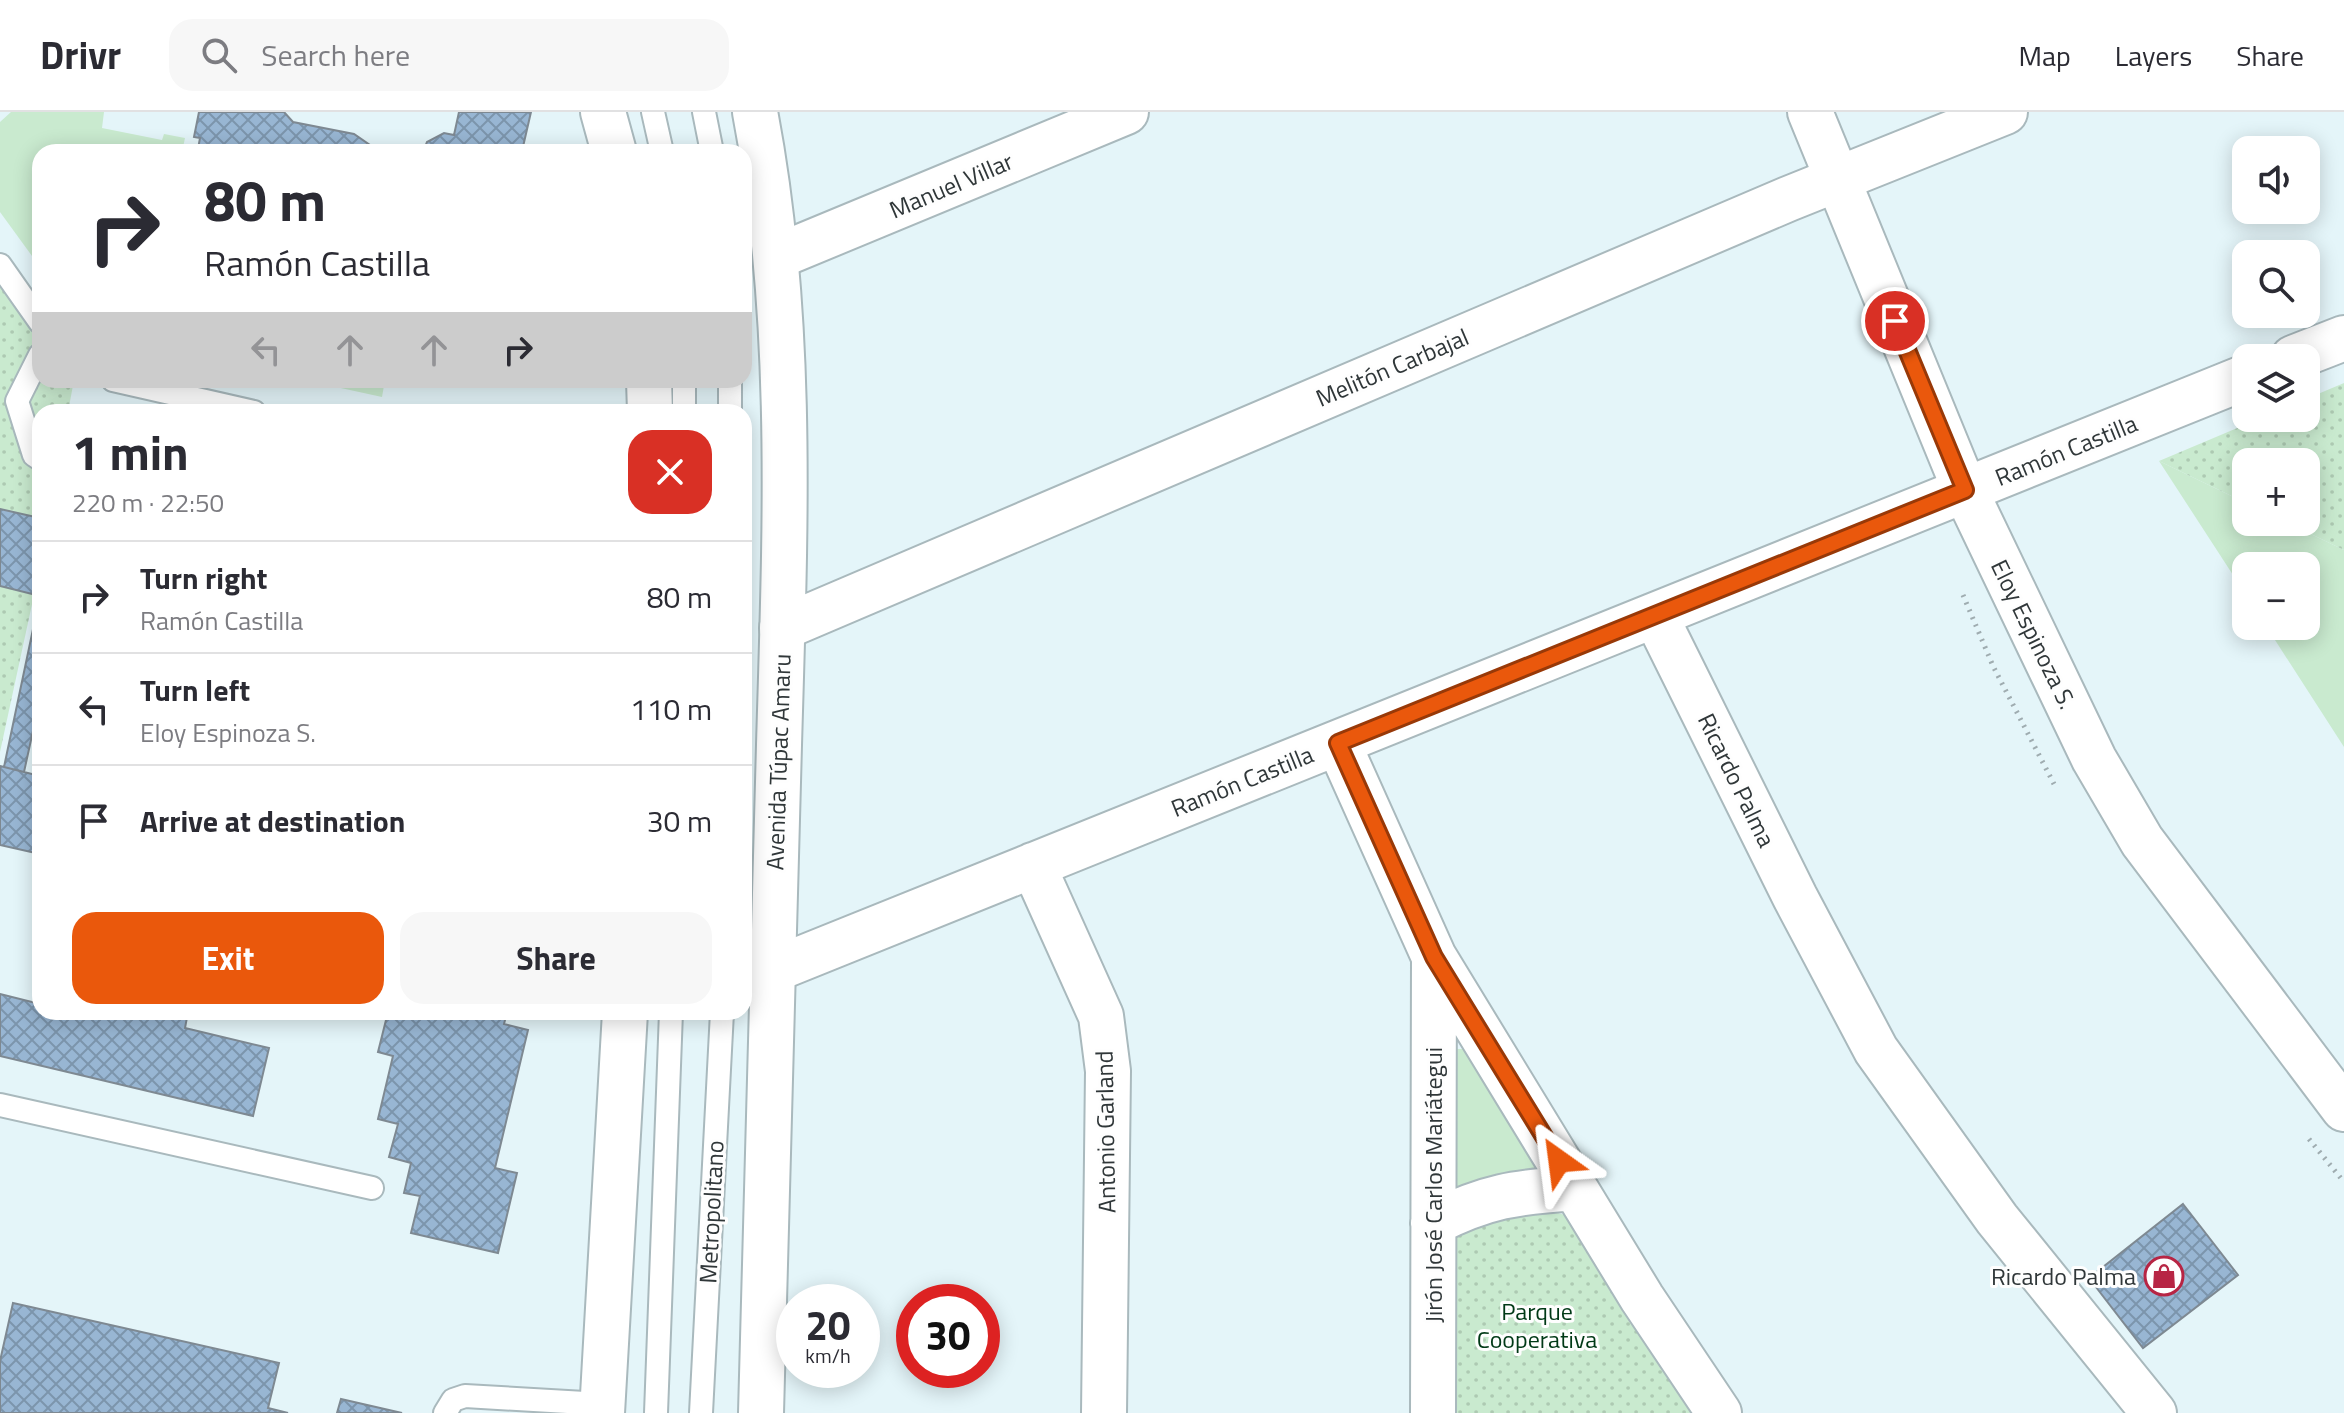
<!DOCTYPE html>
<meta charset="utf-8">
<style>
:root{--surface:#fff;--page:#f7f7f7;--text:#2b2b33;--muted:#7c7c81;--line:#e1e1e2;--accent:#ea580c}
body{margin:0;font-family:"Titillium Web",sans-serif;background:var(--page);color:var(--text);height:100vh;display:flex;flex-direction:column;font-size:30px;white-space:nowrap}
*{box-sizing:border-box;margin:0}
p{font-size:26px;color:var(--muted)}
.icon{flex:none;width:44px;height:44px;fill:none;stroke:currentColor;stroke-width:2;stroke-linecap:round;stroke-linejoin:round}
.map{position:relative;flex:1;overflow:hidden}
.panel{position:absolute;left:32px;top:292px;width:720px;height:616px;display:flex;flex-direction:column;background:var(--surface);border-radius:24px;box-shadow:0 4px 20px #0003}
.panel>*{flex:none}
.hud{position:absolute;left:32px;top:32px;width:720px;height:244px;border-radius:24px;box-shadow:0 4px 20px #0003;background:#fff;color:var(--text);overflow:hidden}
.tools{position:absolute;left:2232px;top:24px;display:grid;gap:16px}
.tools a{display:grid;place-items:center;width:88px;height:88px;border-radius:16px;background:var(--surface);box-shadow:0 4px 20px #0003;font-size:40px}
.speed{position:absolute;left:776px;top:1172px;display:flex;gap:16px;font-size:40px;font-weight:700;text-align:center}
.speed>*{display:grid;place-content:center;width:104px;height:104px;border-radius:50%;background:var(--surface);box-shadow:0 4px 20px #0003;line-height:1}
.speed small{font-size:20px;font-weight:400}
.speed .limit{border:12px solid #d22;background:#fff;color:#111}
.pin{position:absolute;display:grid;place-items:center;width:68px;height:68px;color:#fff;margin:-34px;border:4px solid #fff;border-radius:50%;box-shadow:0 2px 8px #0007}
.me{position:absolute;width:88px;margin:-44px;rotate:329deg;stroke-linejoin:round;filter:drop-shadow(0 0 6px #0008)}
.turn{display:flex;align-items:center;gap:28px;height:168px;padding:0 40px;font-size:36px}
.turn .icon{width:104px;height:104px;stroke-width:2.5}
.turn b{display:block;font-size:56px;line-height:68px}
.lanes{display:flex;align-items:center;height:76px;padding:0 40px;background:#0003;justify-content:center;gap:40px;direction:ltr}
.lanes .off{opacity:.35}
.round{display:grid;place-items:center;flex:none;width:84px;height:84px;border-radius:24px;background:var(--page)}
.overview{display:flex;align-items:center;justify-content:space-between;height:136px;padding:0 40px}
h1{font-size:48px;font-weight:700;line-height:60px}
.cta{display:flex;gap:16px;margin-top:auto;padding:16px 40px}
.cta a{flex:1;height:92px;border-radius:24px;background:var(--accent);color:#fff;font-size:32px;font-weight:700;line-height:92px;text-align:center}
.cta a+a{background:var(--page);color:var(--text)}
ul{padding:0;list-style:none}
li{display:flex;align-items:center;gap:24px;height:112px;padding:0 40px;border-top:2px solid var(--line)}
li div{flex:1}
li b{display:block;font-size:30px}
li em{font-style:normal}
header{display:flex;align-items:center;gap:48px;box-sizing:border-box;height:112px;padding:0 40px;background:var(--surface);border-bottom:2px solid var(--line)}
header strong{font-size:38px}
nav{display:flex;gap:44px;margin-inline-start:auto;font-size:28px}
.search{width:560px;height:72px;background:var(--page);display:flex;align-items:center;gap:20px;box-sizing:border-box;padding:0 28px;border-radius:24px;color:var(--muted);font-size:30px}
.map>svg:first-child{display:block}
.green{fill:#c9eacf}
.park{fill:url(#park-dots)}
.building{fill:url(#building-cross-hatch);stroke:#7e8992;stroke-width:2}
.lines{fill:none;stroke-linecap:round;stroke-linejoin:round}
.service-casing{stroke:#a9b9bd;stroke-width:26}
.minor-casing{stroke:#a9b9bd;stroke-width:48}
.tertiary-casing{stroke:#a9b9bd;stroke-width:48}
.primary-casing{stroke:#a9b9bd;stroke-width:48}
.path{stroke:#9facb0;stroke-width:5;stroke-dasharray:2 6;stroke-linecap:butt}
.service{stroke:#fff;stroke-width:22}
.minor{stroke:#fff;stroke-width:44}
.tertiary{stroke:#fff;stroke-width:44}
.primary{stroke:#fff;stroke-width:44}
.route-casing{stroke:#983908;stroke-width:20}
.route{stroke:#ea580c;stroke-width:14}
.labels{text-anchor:middle;dominant-baseline:central;stroke-width:6;stroke-linejoin:round;paint-order:stroke}
.street-label{font-size:24px;fill:#303739;stroke:#fefefe}
.poi-label{font-size:24px;fill:#303739;stroke:#fefefe;text-anchor:end}
.park-label{font-size:24px;fill:#003916;stroke:#fefefe}
</style>
<header>
<strong>Drivr</strong>
<div class="search"><svg class="icon" aria-label="search" viewBox="0 0 24 24"><circle cx="10" cy="10" r="6"/><path d="M15 15l6 6"/></svg>Search here</div>
<nav><a>Map</a><a>Layers</a><a>Share</a></nav>
</header>
<div class="map">
<svg width="2344" height="1301" viewBox="0 0 2344 1301">
<defs>
<pattern id="park-dots" width="8" height="8" patternUnits="userSpaceOnUse" patternTransform="scale(2)"><rect width="8" height="8" fill="#c9eacf"/><path d="M2 2h.1M6 6h.1" fill="none" stroke="#adc9b2" stroke-width="1.8" stroke-linecap="round"/></pattern>
<pattern id="building-cross-hatch" width="8" height="8" patternUnits="userSpaceOnUse" patternTransform="scale(2)"><rect width="8" height="8" fill="#98b6d3"/><path d="M0 0l8 8M0 8l8-8" fill="none" stroke="#7c95ac"/></pattern>
</defs>
<rect width="100%" height="100%" fill="#e4f5f9"/>
<!-- green -->
<path class="green" d="M 11,0 L 104,0 L 102,16 L 162,28 L 164,22 L 185,26 L 182,40 L 40,40 L 40,155 L 0,100 L 0,10 Z
M 304,268 L 385,268 L 382,285 Z
M 2159,349 L 2246,391 L 2246,410 L 2286,410 L 2344,438 L 2344,635 L 2266,514 L 2306,514 L 2306,454 L 2246,454 L 2246,483 Z
M 1450,937 L 1472,937 L 1546,1057 L 1449,1084 Z"/>
<!-- park -->
<path class="park" d="M 0,153 L 40,209 L 40,268 L 74,268 L 68,300 L 40,300 L 40,406 L 0,397 Z
M 2344,271 L 2344,438 L 2286,410 L 2306,410 L 2306,350 L 2246,350 L 2246,391 L 2159,349 L 2261,306 L 2306,306 L 2306,287 Z
M 0,474 L 34,483 L 0,640 Z
M 1532,1094 L 1576,1106 L 1711,1301 L 1448,1301 L 1449,1127 L 1476,1103 Z"/>
<!-- building -->
<path class="building" d="M 199,0 L 284,0 L 293,10 L 354,22 L 373,35 L 392,40 L 190,40 L 191,35 L 198,37 L 200,26 L 194,25 Z
M 459,0 L 531,0 L 522,39 L 511,37 L 510,40 L 423,40 L 427,30 L 444,21 L 454,23 Z
M 0,397 L 40,406 L 40,484 L 0,474 Z
M 40,484 L 40,587 L 24,660 L 4,655 Z
M 0,654 L 40,664 L 40,742 L 0,733 Z
M 0,882 L 40,892 L 40,900 L 74,900 L 94,905 L 95,900 L 188,900 L 185,916 L 269,936 L 253,1004 L 0,944 Z
M 388,900 L 507,900 L 504,912 L 528,918 L 495,1056 L 517,1061 L 498,1141 L 411,1121 L 420,1084 L 404,1081 L 411,1051 L 389,1045 L 398,1012 L 378,1007 L 393,944 L 378,940 Z
M 2183,1092 L 2238,1163 L 2143,1236 L 2089,1166 Z
M 13,1191 L 279,1251 L 268,1296 L 288,1301 L 0,1301 L 0,1249 Z
M 341,1287 L 402,1301 L 337,1301 Z"/>
<g class="lines">
<!-- service casing -->
<g class="service-casing">
<path id="service" d="M 653,0 L 662,40
M 704,0 L 712,40
M 0,153 L 40,210
M 40,243 L 17,289 L 34,343 L 40,347
M 113,268 L 254,300
M 684,268 L 684,300
M 730,268 L 730,300
M 0,993 L 372,1076
M 445,1301 L 453,1288 L 465,1284 L 602,1292
M 656,1301 L 671,900
M 701,1301 L 722,900"/>
</g>
<!-- minor casing -->
<g class="minor-casing">
<path id="minor" d="M 776,145 L 1126,0
M 2293,246 L 2344,226
M 1655,503 L 1795,785 L 1876,938 L 1997,1107 L 2154,1301
M 782,516 L 1788,87 L 2005,0
M 1338,631 L 1434,845 L 1642,1186 L 1719,1301
M 1033,753 L 1101,904 L 1108,959 L 1104,1301
M 773,858 L 2246,265
M 1433,1111 C 1486,1084 1516,1080 1575,1076
M 1433,1301 L 1434,845"/>
</g>
<!-- tertiary casing -->
<g class="tertiary-casing">
<path id="tertiary" d="M 1810,0 L 1965,378 L 2094,647 L 2142,729 L 2344,997"/>
</g>
<!-- primary casing -->
<g class="primary-casing">
<path id="primary" d="M 603,0 L 614,40
M 755,0 C 795,208 785,423 779,633 C 773,856 767,1078 761,1301
M 649,268 L 650,300
M 602,1301 L 625,900"/>
</g>
<!-- path -->
<path class="path" d="M 1963,483 L 1993,554 L 2054,672
M 2309,1027 L 2344,1070"/>
<!-- service -->
<use href="#service" class="service"/>
<!-- minor -->
<use href="#minor" class="minor"/>
<!-- tertiary -->
<use href="#tertiary" class="tertiary"/>
<!-- primary -->
<use href="#primary" class="primary"/>
</g>
<g class="lines">
<!-- route casing -->
<g class="route-casing">
<path id="route" d="M 1559,1049 L 1434,845 L 1338,631 L 1965,378 L 1895,209"/>
</g>
<!-- route -->
<use href="#route" class="route"/>
</g>
<!-- icons -->
<defs>
<g id="shop-ring" transform="scale(2)"><circle r="9.5" fill="#fefefe" stroke="#b72544" stroke-width="1.5"/><path d="M-5-2.5h2.3a2.7 3.5 0 0 1 5.4 0H5L5.5 6h-11ZM-1.5-2.5h3a1.5 2.3 0 0 0-3 0Z" fill="#b72544"/></g>
</defs>
<g fill-rule="evenodd">
<use href="#shop-ring" x="2164" y="1164"/>
</g>
<g class="labels">
<!-- street labels -->
<g class="street-label">
<text transform="translate(951 73) rotate(-23)">Manuel Villar</text>
<text transform="translate(1392 255) rotate(-23)">Melitón Carbajal</text>
<text transform="translate(2066 338) rotate(-22)">Ramón Castilla</text>
<text transform="translate(2034 522) rotate(64)">Eloy Espinoza S.</text>
<text transform="translate(778 650) rotate(-88)">Avenida Túpac Amaru</text>
<text transform="translate(1737 668) rotate(64)">Ricardo Palma</text>
<text transform="translate(1242 669) rotate(-22)">Ramón Castilla</text>
<text transform="translate(1105 1020) rotate(-91)">Antonio Garland</text>
<text transform="translate(1433 1073) rotate(-90)">Jirón José Carlos Mariátegui</text>
<text transform="translate(711 1100) rotate(-87)">Metropolitano</text>
</g>
<!-- poi labels -->
<g class="poi-label">
<text x="2136" y="1164">Ricardo Palma</text>
</g>
<!-- park labels -->
<g class="park-label">
<text x="1537" y="1199">Parque<tspan x="1537" dy="28">Cooperativa</tspan></text>
</g>
</g>
</svg>
<div class="tools">
<a><svg class="icon" aria-label="sound" viewBox="0 0 24 24"><path d="M4 9h4l5-4v14l-5-4H4zM17 9q2 3 0 6"/></svg></a>
<a><svg class="icon" aria-label="search" viewBox="0 0 24 24"><circle cx="10" cy="10" r="6"/><path d="M15 15l6 6"/></svg></a>
<a><svg class="icon" aria-label="layers" viewBox="0 0 24 24"><path d="M12 4l9 5-9 5-9-5zM3 14l9 5 9-5"/></svg></a>
<a>+</a>
<a>−</a>
</div>
<div class="speed"><div>20<small>km/h</small></div><div class="limit">30</div></div>
<div class="pin" style="left:1895px;top:209px;background:#d93025"><svg class="icon" aria-label="arrive" viewBox="0 0 24 24"><path d="M6 21V4h12l-3 4 3 4H6"/></svg></div>
<svg class="me" style="left:1559px;top:1049px" viewBox="-20 -20 40 40"><path d="M0-17L14 15 0 8-14 15z" fill="#ea580c" stroke="#fff" stroke-width="4"/></svg>
<div class="hud">
<div class="turn"><svg class="icon" aria-label="right" viewBox="0 0 24 24"><path d="M7 20v-9h11M14 6l5 5-5 5"/></svg><div><b>80 m</b>Ramón Castilla</div></div>
<div class="lanes"><svg class="icon off" aria-label="left" viewBox="0 0 24 24"><path d="M17 20v-9H6M10 6l-5 5 5 5"/></svg><svg class="icon off" aria-label="ahead" viewBox="0 0 24 24"><path d="M12 20V5M6 11l6-6 6 6"/></svg><svg class="icon off" aria-label="ahead" viewBox="0 0 24 24"><path d="M12 20V5M6 11l6-6 6 6"/></svg><svg class="icon" aria-label="right" viewBox="0 0 24 24"><path d="M7 20v-9h11M14 6l5 5-5 5"/></svg></div>
</div>
<section class="panel">
<div class="overview"><div><h1>1 min</h1><p>220 m · 22:50</p></div><a class="round" style="background:#d93025;color:#fff"><svg class="icon" aria-label="close" viewBox="0 0 24 24"><path d="M6 6l12 12M18 6L6 18"/></svg></a></div>
<ul>
<li><svg class="icon" aria-label="right" viewBox="0 0 24 24"><path d="M7 20v-9h11M14 6l5 5-5 5"/></svg><div><b>Turn right</b><p>Ramón Castilla</p></div><em>80 m</em></li>
<li><svg class="icon" aria-label="left" viewBox="0 0 24 24"><path d="M17 20v-9H6M10 6l-5 5 5 5"/></svg><div><b>Turn left</b><p>Eloy Espinoza S.</p></div><em>110 m</em></li>
<li><svg class="icon" aria-label="arrive" viewBox="0 0 24 24"><path d="M6 21V4h12l-3 4 3 4H6"/></svg><div><b>Arrive at destination</b></div><em>30 m</em></li>
</ul>
<div class="cta"><a>Exit</a><a>Share</a></div>
</section>
</div>
